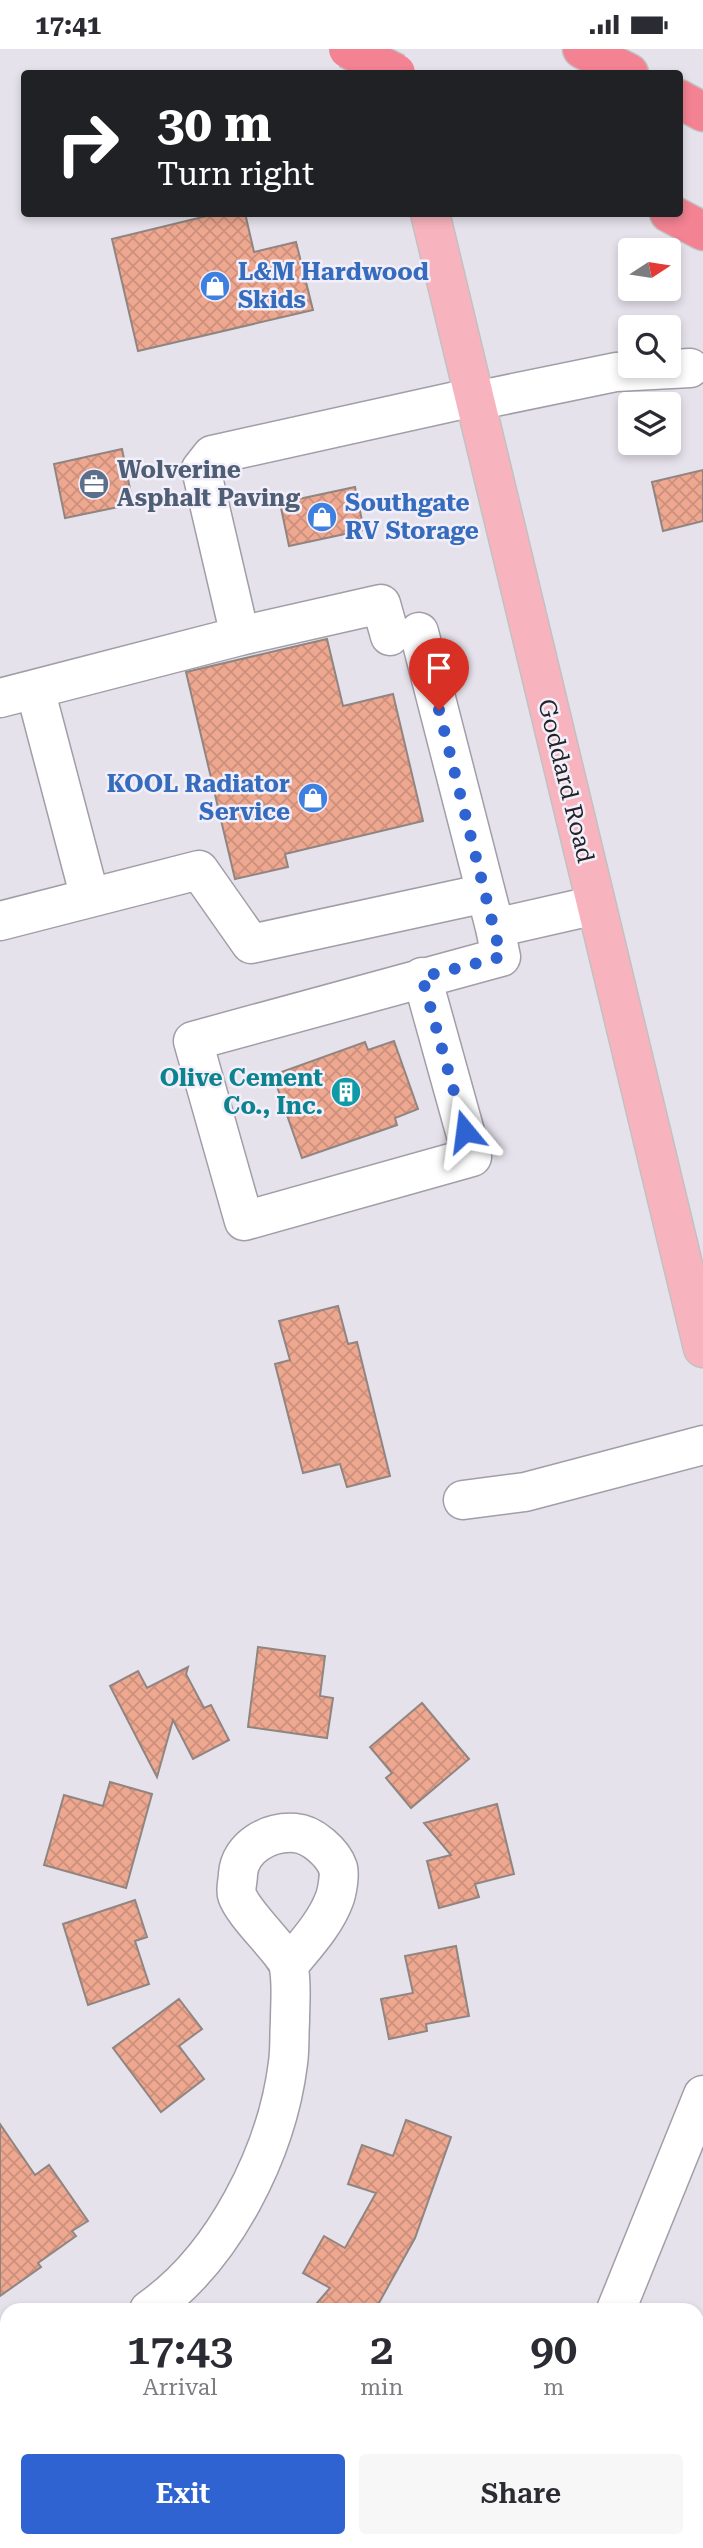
<!DOCTYPE html>
<style>
:root{--surface:#fff;--page:#f7f7f7;--text:#2b2b33;--muted:#7c7c81;--accent:#3063d2}
body{margin:0;font-family:"Roboto Serif",serif;background:var(--page);color:var(--text);height:100vh;display:flex;flex-direction:column;font-size:26px;white-space:nowrap}
*{box-sizing:border-box;margin:0}
p{font-size:23px;color:var(--muted)}
.icon{flex:none;width:38px;height:38px;fill:none;stroke:currentColor;stroke-width:2;stroke-linecap:round;stroke-linejoin:round}
.map{position:relative;flex:1;overflow:hidden}
.sheet{position:absolute;left:0px;top:2254px;width:704px;height:245px;display:flex;flex-direction:column;background:var(--surface);border-radius:21px 21px 0 0;box-shadow:0 4px 10px #0003}
.sheet>*{flex:none}
.top-card{position:absolute;left:21px;top:21px;width:662px;height:147px;border-radius:7px;box-shadow:0 4px 10px #0003;background:#202124;color:#fff;overflow:hidden}
.needle{width:46px;rotate:78deg}
.controls{position:absolute;left:618px;top:189px;display:grid;gap:14px}
.controls a{display:grid;place-items:center;width:63px;height:63px;border-radius:7px;background:var(--surface);box-shadow:0 4px 10px #0003;font-size:35px}
.pin{position:absolute;display:grid;place-items:center;width:60px;height:60px;color:#fff;margin:-72px -30px;border-radius:50% 50% 50% 0;rotate:-45deg;box-shadow:0 0 7px #0007}
.pin .icon{rotate:45deg}
.me{position:absolute;width:77px;margin:-38px;rotate:344deg;stroke-linejoin:round;filter:drop-shadow(0 0 5px #0008)}
.turn{display:flex;align-items:center;gap:24px;height:147px;padding:0 21px;font-size:32px}
.turn .icon{width:91px;height:91px;stroke-width:2.5}
.turn b{display:block;font-size:49px;line-height:60px}
.eta{display:flex;justify-content:space-evenly;align-items:center;height:119px;text-align:center}
.eta b{font-size:42px;font-weight:600;line-height:49px}
.button{display:flex;gap:14px;margin-top:auto;padding:14px 21px}
.button a{flex:1;height:80px;border-radius:7px;background:var(--accent);color:#fff;font-size:28px;font-weight:600;line-height:80px;text-align:center}
.button a+a{background:var(--page);color:var(--text)}
.status{display:flex;justify-content:space-between;align-items:center;height:49px;padding:0 35px;background:var(--surface);direction:ltr}
.status svg{height:19px;fill:currentColor}
.map>svg:first-child{display:block}
.building{fill:url(#building-cross-hatch);stroke:#908581;stroke-width:2}
.lines{fill:none;stroke-linecap:round;stroke-linejoin:round}
.minor-casing{stroke:#a29ea8;stroke-width:41}
.major-casing{stroke:#c2c1c2;stroke-width:41}
.highway-casing{stroke:#c2c1c2;stroke-width:41}
.minor{stroke:#fff;stroke-width:38}
.major{stroke:#f8b4be;stroke-width:38}
.highway{stroke:#f38292;stroke-width:38}
.highway-bridge-casing{stroke:#c2c1c2;stroke-width:41;stroke-linecap:butt}
.highway-bridge{stroke:#f38292;stroke-width:38}
.route{stroke:#3063d2;stroke-width:12;stroke-dasharray:0 21.6}
.labels{text-anchor:middle;dominant-baseline:central;stroke-width:5;stroke-linejoin:round;paint-order:stroke}
.shop-label{font-size:24px;font-weight:bold;fill:#366cbe;stroke:#f3effa;text-anchor:start}
.service-label{font-size:24px;font-weight:bold;fill:#4e5e75;stroke:#f3effa;text-anchor:start}
.street-label{font-size:24px;fill:#242326;stroke:#f3effa}
.culture-label{font-size:24px;font-weight:bold;fill:#0d838f;stroke:#f3effa;text-anchor:end}
</style>
<div class="status"><b>17:41</b><svg viewBox="0 0 49 12"><path d="M0 12V9h3v3zM5 12V6h3v6zM10 12V3h3v9zM15 12V0h3v12zM26 1h20v11H26zM47 4h2v5h-2z"/></svg></div>
<div class="map">
<svg width="703" height="2499" viewBox="0 0 703 2499">
<defs>
<pattern id="building-cross-hatch" width="8" height="8" patternUnits="userSpaceOnUse" patternTransform="scale(1.75)"><rect width="8" height="8" fill="#eea890"/><path d="M0 0l8 8M0 8l8-8" fill="none" stroke="#cc907c"/></pattern>
</defs>
<rect width="100%" height="100%" fill="#e6e2ec"/>
<!-- building -->
<path class="building" d="M 219,164 L 245,164 L 254,203 L 296,193 L 313,261 L 138,302 L 112,190 Z
M 122,400 L 133,455 L 65,469 L 54,415 Z
M 703,421 L 703,472 L 663,482 L 652,433 Z
M 355,438 L 364,481 L 289,497 L 280,454 Z
M 327,590 L 343,657 L 393,645 L 423,772 L 285,805 L 288,818 L 235,830 L 186,623 Z
M 394,992 L 418,1060 L 395,1069 L 397,1076 L 302,1109 L 273,1026 L 365,993 L 368,1001 Z
M 338,1257 L 348,1295 L 357,1293 L 390,1427 L 347,1438 L 340,1415 L 303,1424 L 275,1315 L 290,1311 L 279,1272 Z
M 258,1598 L 325,1607 L 320,1647 L 333,1649 L 327,1689 L 248,1678 Z
M 188,1618 L 186,1625 L 204,1659 L 211,1656 L 229,1691 L 193,1710 L 173,1671 L 157,1728 L 110,1637 L 138,1622 L 147,1639 Z
M 422,1654 L 469,1710 L 411,1759 L 386,1729 L 392,1724 L 370,1698 Z
M 110,1733 L 152,1745 L 126,1839 L 44,1816 L 64,1746 L 103,1757 Z
M 497,1755 L 514,1825 L 475,1835 L 479,1848 L 439,1859 L 427,1812 L 451,1806 L 424,1774 Z
M 135,1851 L 147,1888 L 135,1892 L 149,1935 L 88,1956 L 63,1875 Z
M 456,1897 L 469,1967 L 426,1975 L 427,1982 L 389,1990 L 381,1950 L 413,1944 L 405,1907 Z
M 179,1950 L 202,1980 L 179,1997 L 204,2030 L 161,2063 L 113,1999 Z
M 406,2071 L 451,2088 L 415,2189 L 375,2261 L 311,2261 L 330,2239 L 303,2224 L 324,2187 L 345,2199 L 376,2144 L 348,2135 L 362,2096 L 393,2107 Z
M 0,2075 L 35,2126 L 49,2116 L 88,2172 L 72,2182 L 76,2187 L 38,2214 L 41,2218 L 0,2247 Z"/>
<g class="lines">
<!-- minor casing -->
<g class="minor-casing">
<path id="minor" d="M 475,352 L 616,323 L 690,319
M 419,583 L 495,879 L 596,856
M 390,587 L 381,555 L 240,587 L 201,420 L 212,406 L 474,348
M 35,640 L 90,849
M 0,649 L 240,587
M 0,872 L 199,821 L 251,895 L 486,844
M 422,928 L 472,1108 L 244,1172 L 193,992 L 501,908 L 495,879
M 463,1451 L 525,1443 L 703,1396
M 149,2261 C 224,2209 277,2103 288,2014 C 290,2000 289,1986 290,1972 C 290,1955 292,1936 289,1919 C 287,1904 244,1867 237,1846 C 235,1841 238,1832 238,1825 C 240,1798 269,1782 295,1784 C 312,1785 333,1804 338,1819 C 340,1826 337,1844 334,1851 C 325,1875 305,1896 289,1916
M 616,2261 L 703,2046
M 0,2346 L 7,2342
M 449,2499 L 456,2492"/>
</g>
<!-- major casing -->
<g class="major-casing">
<path id="major" d="M 430,164 L 703,1299"/>
</g>
<!-- highway casing -->
<g class="highway-casing">
<path id="highway" d="M 582,0 L 629,24
M 679,50 L 703,63
M 669,164 L 703,182"/>
</g>
<!-- minor -->
<use href="#minor" class="minor"/>
<!-- major -->
<use href="#major" class="major"/>
<!-- highway -->
<use href="#highway" class="highway"/>
<!-- highway-bridge casing -->
<g class="highway-bridge-casing">
<path id="highway-bridge" d="M 348,0 L 396,24"/>
</g>
<!-- highway-bridge -->
<use href="#highway-bridge" class="highway-bridge"/>
</g>
<g class="lines">
<!-- route -->
<path class="route" d="M 439,661 L 501,908 L 422,928 L 465,1082"/>
</g>
<!-- icons -->
<defs>
<g id="shop-disc" transform="scale(1.575)"><circle r="9.5" fill="#3f7fe0" stroke="#f3effa"/><path d="M-5-2.5h2.3a2.7 3.5 0 0 1 5.4 0H5L5.5 6h-11ZM-1.5-2.5h3a1.5 2.3 0 0 0-3 0Z" fill="#fff"/></g>
<g id="office-disc" transform="scale(1.575)"><circle r="9.5" fill="#5c6f8a" stroke="#f3effa"/><path d="M-6-3h4V-5.5h4V-3h4V5H-6ZM-1-4.5V-3h2v-1.5ZM-6 0V1H6V0Z" fill="#fff"/></g>
<g id="building-disc" transform="scale(1.575)"><circle r="9.5" fill="#0f9aa8" stroke="#f3effa"/><path d="M-4-6H4V6H1V3H-1V6H-4ZM-2.5-4.3h1.7v1.8h-1.7ZM.8-4.3h1.7v1.8H.8ZM-2.5-1h1.7V.8h-1.7ZM.8-1h1.7V.8H.8Z" fill="#fff"/></g>
</defs>
<g fill-rule="evenodd">
<use href="#shop-disc" x="215" y="237"/>
<use href="#office-disc" x="94" y="435"/>
<use href="#shop-disc" x="322" y="468"/>
<use href="#shop-disc" x="313" y="749"/>
<use href="#building-disc" x="346" y="1043"/>
</g>
<g class="labels">
<!-- shop labels -->
<g class="shop-label">
<text x="238" y="223">L&amp;M Hardwood<tspan x="238" dy="28">Skids</tspan></text>
<text x="345" y="454">Southgate<tspan x="345" dy="28">RV Storage</tspan></text>
<text x="290" y="735" text-anchor="end">KOOL Radiator<tspan x="290" dy="28">Service</tspan></text>
</g>
<!-- service labels -->
<g class="service-label">
<text x="117" y="421">Wolverine<tspan x="117" dy="28">Asphalt Paving</tspan></text>
</g>
<!-- street labels -->
<g class="street-label">
<text transform="translate(566 732) rotate(76)">Goddard Road</text>
</g>
<!-- culture labels -->
<g class="culture-label">
<text x="323" y="1029">Olive Cement<tspan x="323" dy="28">Co., Inc.</tspan></text>
</g>
</g>
</svg>
<div class="controls">
<a><svg class="needle" viewBox="-14 -14 28 28"><path d="M0-13l5 13h-10z" fill="#e53935"/><path d="M0 13l5-13h-10z" fill="#7c7c81"/></svg></a>
<a><svg class="icon" aria-label="search" viewBox="0 0 24 24"><circle cx="10" cy="10" r="6"/><path d="M15 15l6 6"/></svg></a>
<a><svg class="icon" aria-label="layers" viewBox="0 0 24 24"><path d="M12 4l9 5-9 5-9-5zM3 14l9 5 9-5"/></svg></a>
</div>
<div class="pin" style="left:439px;top:661px;background:#d93025"><svg class="icon" aria-label="arrive" viewBox="0 0 24 24"><path d="M6 21V4h12l-3 4 3 4H6"/></svg></div>
<svg class="me" style="left:465px;top:1082px" viewBox="-20 -20 40 40"><path d="M0-17L14 15 0 8-14 15z" fill="#3063d2" stroke="#fff" stroke-width="4"/></svg>
<div class="top-card">
<div class="turn"><svg class="icon" aria-label="right" viewBox="0 0 24 24"><path d="M7 20v-9h11M14 6l5 5-5 5"/></svg><div><b>30 m</b>Turn right</div></div>
</div>
<section class="sheet">
<div class="eta">
<div><b>17:43</b><p>Arrival</p></div>
<div><b>2</b><p>min</p></div>
<div><b>90</b><p>m</p></div>
</div>
<div class="button"><a>Exit</a><a>Share</a></div>
</section>
</div>
